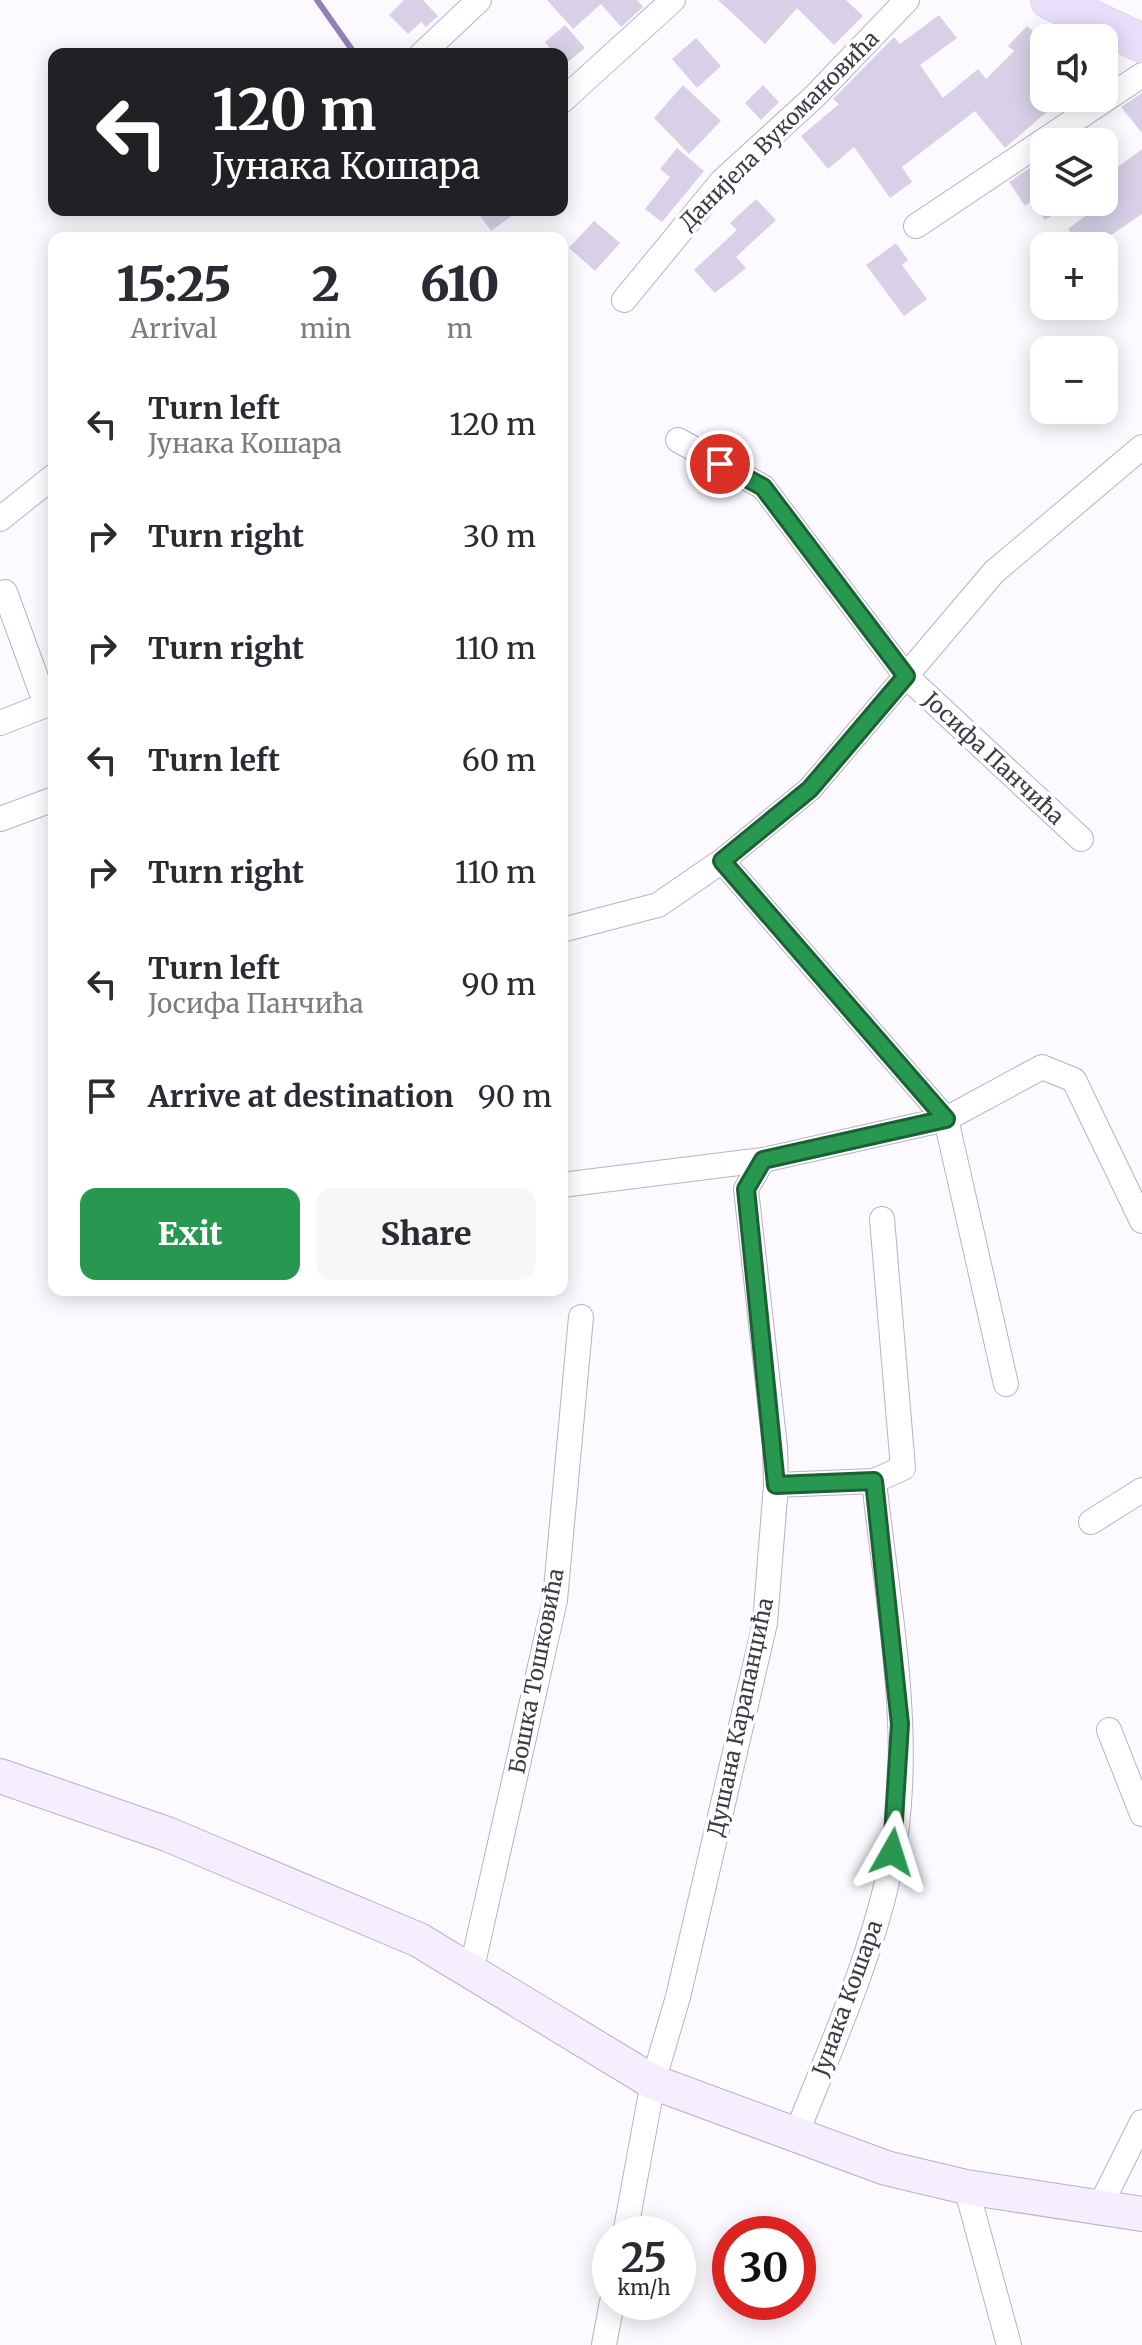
<!DOCTYPE html>
<meta charset="utf-8">
<style>
:root{--surface:#fff;--page:#f7f7f7;--text:#2b2b33;--muted:#7c7c81;--accent:#289750}
body{margin:0;font-family:Merriweather,serif;background:var(--page);color:var(--text);height:100vh;display:flex;flex-direction:column;font-size:30px;white-space:nowrap}
*{box-sizing:border-box;margin:0}
p{font-size:26px;color:var(--muted)}
.icon{flex:none;width:44px;height:44px;fill:none;stroke:currentColor;stroke-width:2;stroke-linecap:round;stroke-linejoin:round}
.map{position:relative;flex:1;overflow:hidden}
.panel{position:absolute;left:48px;top:232px;width:520px;height:1064px;display:flex;flex-direction:column;background:var(--surface);border-radius:16px;box-shadow:0 4px 20px #0003}
.panel>*{flex:none}
.top-card{position:absolute;left:48px;top:48px;width:520px;height:168px;border-radius:16px;box-shadow:0 4px 20px #0003;background:#202124;color:#fff;overflow:hidden}
.buttons{position:absolute;left:1030px;top:24px;display:grid;gap:16px}
.buttons a{display:grid;place-items:center;width:88px;height:88px;border-radius:16px;background:var(--surface);box-shadow:0 4px 20px #0003;font-size:40px}
.speed{position:absolute;left:592px;top:2216px;display:flex;gap:16px;font-size:40px;font-weight:700;text-align:center}
.speed>*{display:grid;place-content:center;width:104px;height:104px;border-radius:50%;background:var(--surface);box-shadow:0 4px 20px #0003;line-height:1}
.speed small{font-size:20px;font-weight:400}
.speed .limit{border:12px solid #d22;background:#fff;color:#111}
.pin{position:absolute;display:grid;place-items:center;width:68px;height:68px;color:#fff;margin:-34px;border:4px solid #fff;border-radius:50%;box-shadow:0 2px 8px #0007}
.me{position:absolute;width:88px;margin:-44px;rotate:6deg;stroke-linejoin:round;filter:drop-shadow(0 0 6px #0008)}
.turn{display:flex;align-items:center;gap:28px;height:168px;padding:0 32px;font-size:36px}
.turn .icon{width:104px;height:104px;stroke-width:2.5}
.turn b{display:block;font-size:56px;line-height:68px}
.eta{display:flex;justify-content:space-evenly;align-items:center;height:136px;text-align:center}
.eta b{font-size:48px;font-weight:800;line-height:56px}
.action{display:flex;gap:16px;margin-top:auto;padding:16px 32px}
.action a{flex:1;height:92px;border-radius:16px;background:var(--accent);color:#fff;font-size:32px;font-weight:800;line-height:92px;text-align:center}
.action a+a{background:var(--page);color:var(--text)}
ul{padding:0;list-style:none}
li{display:flex;align-items:center;gap:24px;height:112px;padding:0 32px}
li div{flex:1}
li b{display:block;font-size:30px}
li em{font-style:normal}
.map>svg:first-child{display:block}
.lines{fill:none;stroke-linecap:round;stroke-linejoin:round}
.stream{stroke:#9380b4;stroke-width:6}
.building{fill:#d7d0e7}
.street-casing{stroke:#b8b1c7;stroke-width:26}
.secondary-casing{stroke:#b8b1c7;stroke-width:36}
.primary-casing{stroke:#d8d8da;stroke-width:40}
.street{stroke:#fff;stroke-width:24}
.secondary{stroke:#f4eefe;stroke-width:34}
.primary{stroke:#e9defc;stroke-width:38}
.route-casing{stroke:#1a6234;stroke-width:20}
.route{stroke:#289750;stroke-width:14}
.labels{text-anchor:middle;dominant-baseline:central;stroke-width:7;stroke-linejoin:round;paint-order:stroke}
.street-label{font-size:22px;fill:#3e3b44;stroke:#fff}
</style>
<div class="map">
<svg width="1142" height="2345" viewBox="0 0 1142 2345">
<rect width="100%" height="100%" fill="#fcfaff"/>
<g class="lines">
<!-- stream -->
<path class="stream" d="M 317,0 L 355,54"/>
</g>
<!-- building -->
<path class="building" d="M 404,0 L 423,0 L 438,16 L 426,27 L 421,22 L 408,34 L 389,15 Z
M 547,0 L 637,0 L 643,7 L 621,27 L 601,4 L 573,29 Z
M 718,0 L 846,0 L 863,16 L 834,45 L 797,8 L 765,44 Z
M 939,15 L 957,38 L 920,65 L 943,98 L 978,69 L 986,79 L 1014,51 L 1008,46 L 1027,26 L 1044,42 L 1044,98 L 1063,98 L 1005,148 L 975,111 L 902,167 L 912,182 L 890,198 L 854,147 L 828,169 L 801,136 L 839,104 L 833,99 L 894,37 L 900,44 Z
M 565,25 L 585,48 L 564,65 L 562,54 L 555,54 L 545,42 Z
M 696,38 L 721,66 L 697,88 L 672,59 Z
M 683,85 L 721,121 L 689,154 L 654,118 Z
M 763,85 L 779,102 L 761,120 L 745,103 Z
M 1142,93 L 1142,133 L 1121,107 Z
M 677,148 L 704,171 L 662,222 L 645,209 L 670,177 L 660,169 Z
M 1142,149 L 1142,214 L 1095,246 L 1081,246 L 1068,229 L 1104,202 L 1104,159 L 1114,170 Z
M 1034,165 L 1044,180 L 1044,202 L 1073,202 L 1045,220 L 1032,201 L 1025,206 L 1009,182 Z
M 756,199 L 776,220 L 736,257 L 746,268 L 715,293 L 694,270 L 737,230 L 730,223 Z
M 476,210 L 520,210 L 491,231 Z
M 594,221 L 620,243 L 595,271 L 569,248 Z
M 896,243 L 908,260 L 902,265 L 927,299 L 904,316 L 866,265 Z"/>
<g class="lines">
<!-- street casing -->
<g class="street-casing">
<path id="street" d="M 422,54 L 479,0
M 562,101 L 673,0
M 916,226 L 1142,75
M 624,300 L 722,181 L 814,97 L 907,0
M 678,440 L 763,487 L 906,676 L 1081,839
M 0,519 L 54,476
M 0,723 L 46,705 L 5,592
M 0,819 L 54,799
M 562,930 L 658,905 L 722,861
M 562,1185 L 763,1160
M 1006,1384 L 946,1119 L 1042,1067 L 1074,1080 L 1142,1221
M 874,1481 L 903,1468 L 882,1219
M 776,1485 L 874,1481 C 888,1610 918,1750 888,1878 C 868,1966 829,2051 796,2135
M 1091,1522 L 1142,1490
M 1109,1730 L 1142,1814
M 471,1972 L 555,1600 L 581,1317
M 966,2187 L 1009,2345
M 1100,2206 L 1142,2122
M 625,2234 L 653,2082 L 678,1997 L 765,1623 L 776,1485 L 775,1447 L 746,1189 L 763,1160 L 946,1119 L 722,861 L 810,789 L 994,572 L 1142,447
M 604,2345 L 612,2302"/>
</g>
<!-- secondary casing -->
<g class="secondary-casing">
<path id="secondary" d="M 0,1776 L 167,1834 L 419,1940 L 653,2082 L 886,2168 L 966,2187 L 1142,2214"/>
</g>
<!-- primary casing -->
<g class="primary-casing">
<path id="primary" d="M 1050,0 L 1142,43"/>
</g>
<!-- street -->
<use href="#street" class="street"/>
<!-- secondary -->
<use href="#secondary" class="secondary"/>
<!-- primary -->
<use href="#primary" class="primary"/>
</g>
<g class="lines">
<!-- route casing -->
<g class="route-casing">
<path id="route" d="M 720,464 L 763,487 L 906,676 L 810,789 L 722,861 L 946,1119 L 763,1160 L 746,1189 L 776,1485 L 874,1481 L 900,1724 L 892,1852"/>
</g>
<!-- route -->
<use href="#route" class="route"/>
</g>
<g class="labels">
<!-- street labels -->
<g class="street-label">
<text transform="translate(779 130) rotate(-45)">Данијела Вукомановића</text>
<text transform="translate(994 758) rotate(43)">Јосифа Панчића</text>
<text transform="translate(536 1671) rotate(-79)">Бошка Тошковића</text>
<text transform="translate(740 1717) rotate(-78)">Душана Карапанџића</text>
<text transform="translate(847 1998) rotate(-70)">Јунака Кошара</text>
</g>
</g>
</svg>
<div class="buttons">
<a><svg class="icon" aria-label="sound" viewBox="0 0 24 24"><path d="M4 9h4l5-4v14l-5-4H4zM17 9q2 3 0 6"/></svg></a>
<a><svg class="icon" aria-label="layers" viewBox="0 0 24 24"><path d="M12 4l9 5-9 5-9-5zM3 14l9 5 9-5"/></svg></a>
<a>+</a>
<a>−</a>
</div>
<div class="speed"><div>25<small>km/h</small></div><div class="limit">30</div></div>
<div class="pin" style="left:720px;top:464px;background:#d93025"><svg class="icon" aria-label="arrive" viewBox="0 0 24 24"><path d="M6 21V4h12l-3 4 3 4H6"/></svg></div>
<svg class="me" style="left:892px;top:1852px" viewBox="-20 -20 40 40"><path d="M0-17L14 15 0 8-14 15z" fill="#289750" stroke="#fff" stroke-width="4"/></svg>
<div class="top-card">
<div class="turn"><svg class="icon" aria-label="left" viewBox="0 0 24 24"><path d="M17 20v-9H6M10 6l-5 5 5 5"/></svg><div><b>120 m</b>Јунака Кошара</div></div>
</div>
<section class="panel">
<div class="eta">
<div><b>15:25</b><p>Arrival</p></div>
<div><b>2</b><p>min</p></div>
<div><b>610</b><p>m</p></div>
</div>
<ul>
<li><svg class="icon" aria-label="left" viewBox="0 0 24 24"><path d="M17 20v-9H6M10 6l-5 5 5 5"/></svg><div><b>Turn left</b><p>Јунака Кошара</p></div><em>120 m</em></li>
<li><svg class="icon" aria-label="right" viewBox="0 0 24 24"><path d="M7 20v-9h11M14 6l5 5-5 5"/></svg><div><b>Turn right</b></div><em>30 m</em></li>
<li><svg class="icon" aria-label="right" viewBox="0 0 24 24"><path d="M7 20v-9h11M14 6l5 5-5 5"/></svg><div><b>Turn right</b></div><em>110 m</em></li>
<li><svg class="icon" aria-label="left" viewBox="0 0 24 24"><path d="M17 20v-9H6M10 6l-5 5 5 5"/></svg><div><b>Turn left</b></div><em>60 m</em></li>
<li><svg class="icon" aria-label="right" viewBox="0 0 24 24"><path d="M7 20v-9h11M14 6l5 5-5 5"/></svg><div><b>Turn right</b></div><em>110 m</em></li>
<li><svg class="icon" aria-label="left" viewBox="0 0 24 24"><path d="M17 20v-9H6M10 6l-5 5 5 5"/></svg><div><b>Turn left</b><p>Јосифа Панчића</p></div><em>90 m</em></li>
<li><svg class="icon" aria-label="arrive" viewBox="0 0 24 24"><path d="M6 21V4h12l-3 4 3 4H6"/></svg><div><b>Arrive at destination</b></div><em>90 m</em></li>
</ul>
<div class="action"><a>Exit</a><a>Share</a></div>
</section>
</div>
